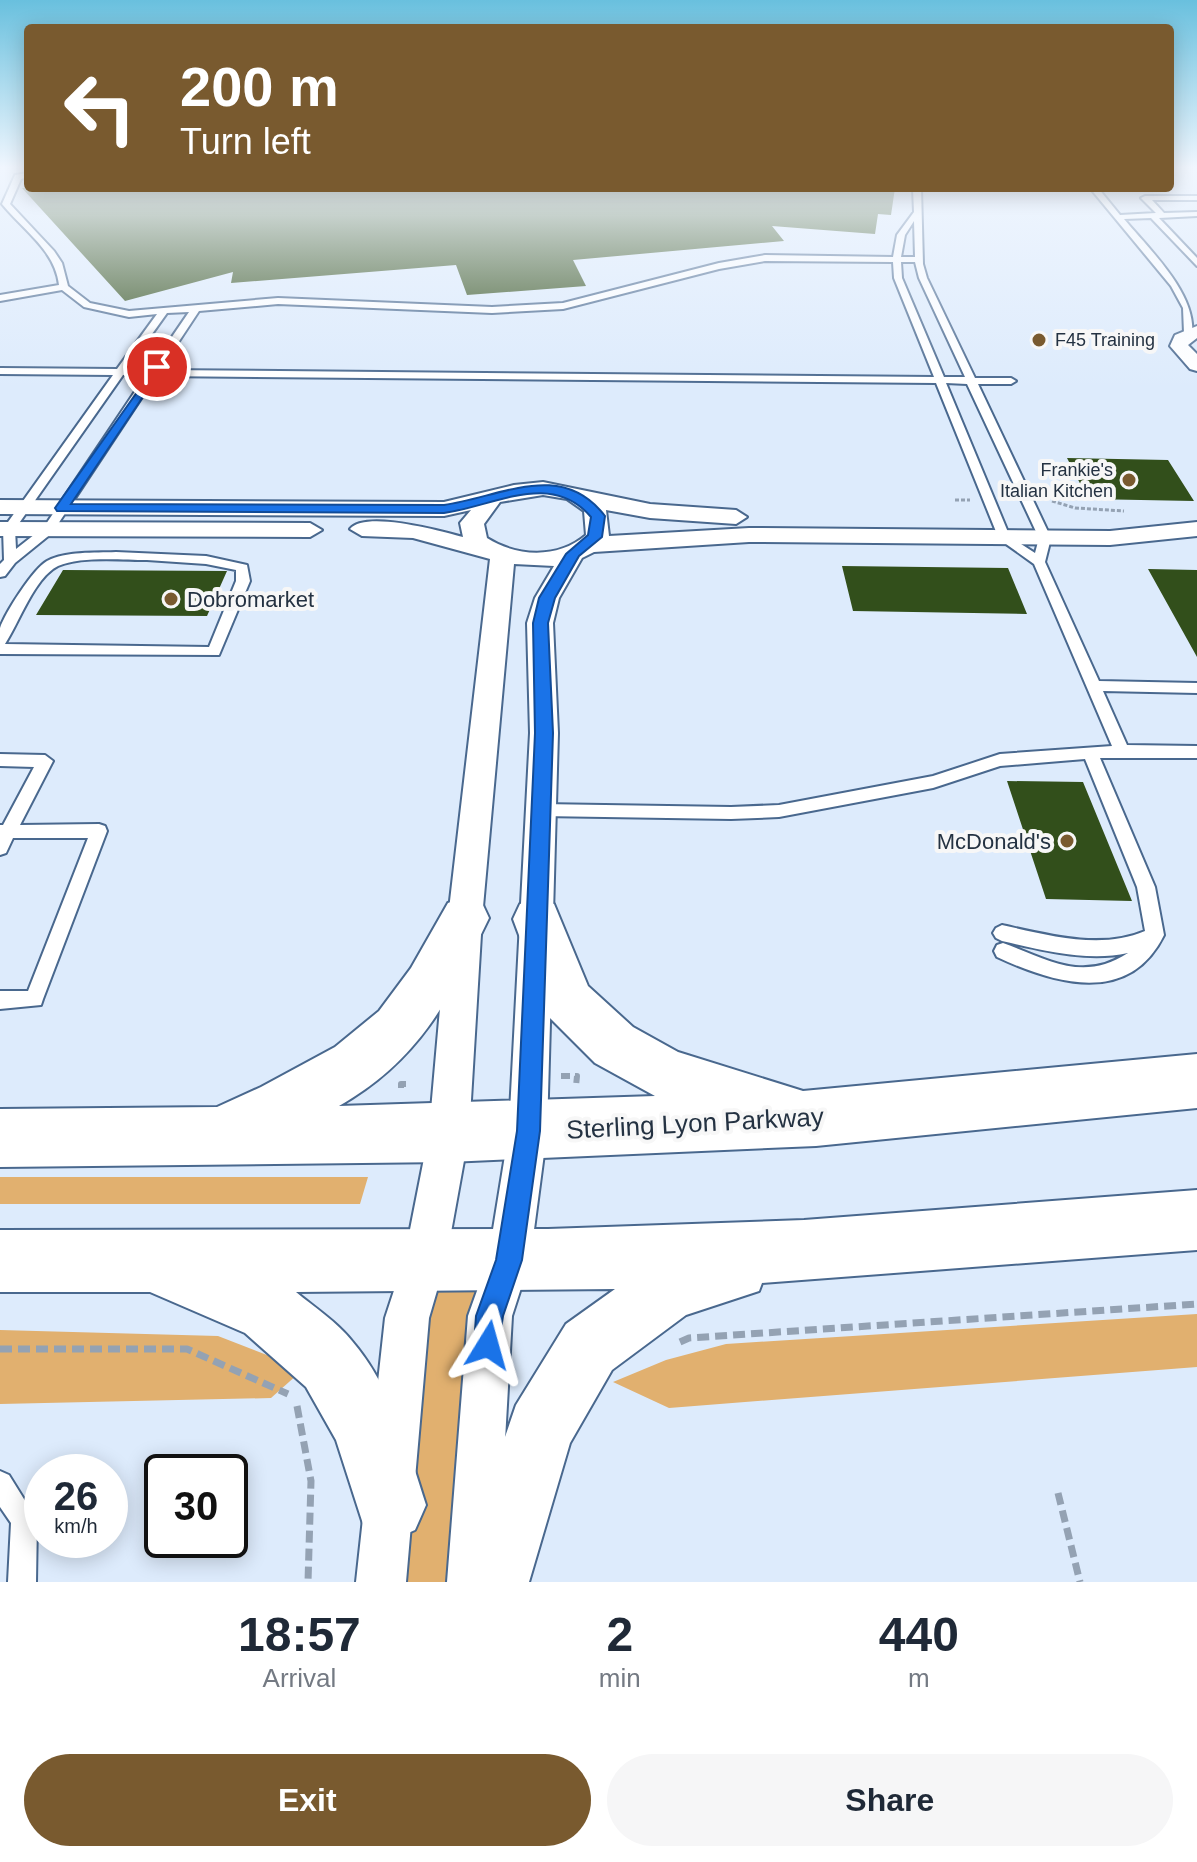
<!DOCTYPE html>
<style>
:root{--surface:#fff;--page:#f6f6f7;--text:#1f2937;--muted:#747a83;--accent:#795a2f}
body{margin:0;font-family:Arial,sans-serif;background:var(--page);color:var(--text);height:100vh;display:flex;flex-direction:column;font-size:30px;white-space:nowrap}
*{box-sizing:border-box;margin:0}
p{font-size:26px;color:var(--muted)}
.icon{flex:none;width:44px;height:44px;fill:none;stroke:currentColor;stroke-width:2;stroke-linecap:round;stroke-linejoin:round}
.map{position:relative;height:1582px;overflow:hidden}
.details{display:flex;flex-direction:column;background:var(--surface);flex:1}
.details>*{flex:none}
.guide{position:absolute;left:24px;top:24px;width:1150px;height:168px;border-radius:8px;box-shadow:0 4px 20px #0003;background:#795a2f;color:#fff;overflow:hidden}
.speed{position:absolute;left:24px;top:1454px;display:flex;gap:16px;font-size:40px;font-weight:700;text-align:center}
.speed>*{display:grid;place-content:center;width:104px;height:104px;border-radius:50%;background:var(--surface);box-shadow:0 4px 20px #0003;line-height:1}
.speed small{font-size:20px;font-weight:400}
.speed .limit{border:4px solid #111;border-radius:12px;background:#fff;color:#111}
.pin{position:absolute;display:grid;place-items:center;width:68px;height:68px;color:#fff;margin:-34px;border:4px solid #fff;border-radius:50%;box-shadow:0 2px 8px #0007}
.me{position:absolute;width:88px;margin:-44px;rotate:8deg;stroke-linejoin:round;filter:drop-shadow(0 0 6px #0008)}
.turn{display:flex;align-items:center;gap:28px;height:168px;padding:0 24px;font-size:36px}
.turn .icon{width:104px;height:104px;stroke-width:2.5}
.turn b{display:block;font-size:56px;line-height:68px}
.eta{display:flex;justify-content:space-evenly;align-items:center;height:136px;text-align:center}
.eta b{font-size:48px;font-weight:600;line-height:56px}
.cta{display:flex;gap:16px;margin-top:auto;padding:16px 24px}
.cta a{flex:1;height:92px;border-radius:48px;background:var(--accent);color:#fff;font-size:32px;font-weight:600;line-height:92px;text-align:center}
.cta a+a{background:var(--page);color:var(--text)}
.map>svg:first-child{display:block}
.green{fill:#e1b06f}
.building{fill:#324f1b}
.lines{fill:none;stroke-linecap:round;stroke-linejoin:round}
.lane-casing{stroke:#49688e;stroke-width:4}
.street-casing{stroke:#49688e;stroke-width:4}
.secondary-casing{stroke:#49688e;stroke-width:4}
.path-far2{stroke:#94a2b3;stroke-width:3;stroke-dasharray:4 2;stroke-linecap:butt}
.path-far1{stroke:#94a2b3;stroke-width:6;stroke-dasharray:9 5;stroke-linecap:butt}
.path{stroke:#94a2b3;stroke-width:7;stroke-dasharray:12 6;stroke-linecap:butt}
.lane{fill:#fff;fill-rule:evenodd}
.street{fill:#fff;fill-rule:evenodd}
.secondary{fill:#fff;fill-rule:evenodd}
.route{fill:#1a73e8;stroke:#114b97;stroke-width:2}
.poi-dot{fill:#795a2f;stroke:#f7f7f7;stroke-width:3}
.labels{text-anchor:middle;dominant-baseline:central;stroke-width:8;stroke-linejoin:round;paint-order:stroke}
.far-poi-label{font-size:18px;fill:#243242;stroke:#f7f7f7;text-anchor:start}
.poi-label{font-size:22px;fill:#243242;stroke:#f7f7f7;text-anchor:start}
.near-street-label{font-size:26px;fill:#243242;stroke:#f7f7f7}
</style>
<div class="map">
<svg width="1197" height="1582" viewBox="0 0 1197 1582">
<rect width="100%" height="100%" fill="#ddebfc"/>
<!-- green -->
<path class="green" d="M 0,1177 L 368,1177 L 360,1204 L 0,1204 Z
M 425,1260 L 509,1260 L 472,1582 L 381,1582 Z
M 1197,1314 L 1197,1367 L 669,1408 L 613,1382 L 666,1360 L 726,1344 Z
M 0,1330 L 218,1336 L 272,1357 L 298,1374 L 271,1398 L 0,1404 Z"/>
<!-- building -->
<path class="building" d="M 22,188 L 895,188 L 891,215 L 878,214 L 875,234 L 772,226 L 784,241 L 573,260 L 586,286 L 467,295 L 456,265 L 231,283 L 233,272 L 125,301 Z
M 1067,458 L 1168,460 L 1194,501 L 1088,499 Z
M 842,566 L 1008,568 L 1027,614 L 853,611 Z
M 1148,569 L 1197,570 L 1197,657 Z
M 63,570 L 226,571 L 227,571 L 207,616 L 36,615 Z
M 1007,781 L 1083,782 L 1132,901 L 1046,899 Z"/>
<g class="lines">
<!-- lane casing -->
<g class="lane-casing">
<path id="lane" d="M 28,173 L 28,177 L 21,179 L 10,204 L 54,251 L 62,263 L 68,286 L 90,303 L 129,311 L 278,298 L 492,307 L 563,303 L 719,263 L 765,255 L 893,257 L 897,235 L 914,212 L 913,188 L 921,188 L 923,264 L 927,278 L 975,378 L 1011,378 L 1016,381 L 1011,384 L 978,384 L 1051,538 L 1045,562 L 1099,681 L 1197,683 L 1197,693 L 1103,691 L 1127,745 L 1197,746 L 1197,758 L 1100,758 L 1155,887 L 1164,935 C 1129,1006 1055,984 997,957 L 994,951 L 997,945 L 1003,943 C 1048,959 1082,983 1128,953 C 1087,962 1042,950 1002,941 L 996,938 L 993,933 L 996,928 L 1002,925 C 1047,935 1101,950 1145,931 L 1137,887 L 1085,759 L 1000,766 L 933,788 L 779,817 L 731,819 L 541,816 L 535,814 L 533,810 L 535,806 L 541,804 L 731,807 L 779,805 L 933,776 L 1000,754 L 1112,746 L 1034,564 L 999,539 L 936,383 L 156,376 L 52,533 L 15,563 L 5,576 L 0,577 L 0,564 L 4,560 L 3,529 L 113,375 L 0,374 L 0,368 L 117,369 L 157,314 L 129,317 L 84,307 L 62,290 L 0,301 L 0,295 L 59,285 C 55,250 23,230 2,204 L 15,175 ZM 914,221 L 915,257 L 901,257 L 905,235 ZM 765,261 L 893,262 L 894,278 L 934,377 L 160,370 L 199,311 L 278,304 L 492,313 L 563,309 L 719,269 ZM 901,262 L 915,262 L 919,278 L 965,377 L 944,377 L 902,278 ZM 189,312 L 150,369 L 127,369 L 167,313 ZM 123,375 L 146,375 L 44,527 L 16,549 L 15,529 ZM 946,383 L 967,384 L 1039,538 L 1035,553 L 1010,537 Z
M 1090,188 L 1098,188 L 1120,215 L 1156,213 L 1141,198 L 1145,196 L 1197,196 L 1197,200 L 1152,200 L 1164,213 L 1197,212 L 1197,216 L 1159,218 L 1197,258 L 1197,266 L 1151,218 L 1124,219 C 1149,249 1197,294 1192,335 L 1184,333 L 1183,308 L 1171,286 Z
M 116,552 L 206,556 L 247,565 L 250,581 L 219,655 L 0,654 C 0,646 0,636 0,628 C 5,613 33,569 47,561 C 66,551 94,553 116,552 ZM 147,560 L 206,564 L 236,570 L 236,581 L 209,647 L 5,644 C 19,623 34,578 58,566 C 80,556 122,560 147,560 Z
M 0,754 L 45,755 L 53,761 L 20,825 L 99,824 L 105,826 L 107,831 L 43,999 L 41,1005 L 0,1009 L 0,991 L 28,991 L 88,838 L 13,838 L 6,853 L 0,855 L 0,825 L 3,825 L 34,767 L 0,766 Z
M 0,1471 L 9,1475 L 37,1520 L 36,1582 L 8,1582 L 11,1523 L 0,1507 Z"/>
</g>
<!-- street casing -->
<g class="street-casing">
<path id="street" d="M 1197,326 L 1197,338 L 1188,345 L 1197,354 L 1197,371 L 1190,369 L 1170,346 L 1175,335 Z
M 543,482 L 650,504 L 736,510 L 747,517 L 736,524 L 650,518 L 606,510 L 609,536 L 749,528 L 1110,531 L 1197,522 L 1197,536 L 1110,545 L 749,542 L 594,552 L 582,558 L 559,598 L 553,623 L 558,733 L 547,1131 L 530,1260 L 512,1316 L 497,1582 L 447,1582 L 468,1316 L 488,1260 L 509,1131 L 530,733 L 527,623 L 535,598 L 554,566 L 514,564 L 482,918 L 469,1133 L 446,1260 L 429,1318 L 406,1582 L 356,1582 L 385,1318 L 404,1260 L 429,1133 L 448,918 L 490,559 L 413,538 L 362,536 L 350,529 C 365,510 441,531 463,537 L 460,523 L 471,510 L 444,516 L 0,514 L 0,500 L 444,502 L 514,485 ZM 543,495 L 567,499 L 584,511 L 586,535 C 558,559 517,557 487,538 L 484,524 L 500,502 Z
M 0,522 L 310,523 L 322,530 L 310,537 L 0,536 Z"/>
</g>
<!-- secondary casing -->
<g class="secondary-casing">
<path id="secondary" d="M 465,897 L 482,903 L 489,918 C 450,998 420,1060 339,1106 L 655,1096 L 595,1063 L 550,1018 L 513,919 L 520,904 L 537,898 L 554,904 L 588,986 L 633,1027 L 678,1052 L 803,1091 L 1197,1054 L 1197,1108 L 816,1146 L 449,1162 L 0,1167 L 0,1109 L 217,1107 L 261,1087 L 335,1047 L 379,1011 L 411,968 L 448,903 Z
M 1197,1190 L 1197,1250 L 762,1283 L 759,1291 L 686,1315 L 612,1370 L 570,1443 L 529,1582 L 455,1582 L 516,1405 L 566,1324 L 615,1289 L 296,1292 C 314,1307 337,1322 352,1341 C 391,1386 408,1449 426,1505 L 415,1530 L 390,1541 L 365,1530 L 336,1440 L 306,1387 L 245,1333 L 150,1292 L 0,1292 L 0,1230 L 548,1229 L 804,1220 Z"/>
</g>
<!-- path-far2 -->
<path class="path-far2" d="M 955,500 L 970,500
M 1052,501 L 1075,508 L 1124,511"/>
<!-- path-far1 -->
<path class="path-far1" d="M 561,1076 L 577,1076 L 576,1086
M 401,1088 L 401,1084 L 411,1084"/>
<!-- path -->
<path class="path" d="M 680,1342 L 689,1338 L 1197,1304
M 0,1349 L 187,1349 L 288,1394
M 297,1406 L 311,1481 L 308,1582
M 1058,1493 L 1080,1582"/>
<!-- lane -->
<use href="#lane" class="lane"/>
<!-- street -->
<use href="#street" class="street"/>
<!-- secondary -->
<use href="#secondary" class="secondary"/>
</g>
<!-- sky -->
<linearGradient id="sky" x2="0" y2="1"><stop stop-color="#69c0de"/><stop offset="0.43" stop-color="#f0f6fe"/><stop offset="1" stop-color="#f0f6fe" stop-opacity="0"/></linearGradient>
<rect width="1197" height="389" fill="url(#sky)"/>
<!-- route -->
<path class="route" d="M 157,364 L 163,367 L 71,504 L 444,505 C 501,497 561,459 605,516 L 602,537 L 579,556 L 555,598 L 548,623 L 553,733 L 540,1131 L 522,1260 L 503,1316 L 497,1355 L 488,1359 L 478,1355 L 474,1345 L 476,1316 L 496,1260 L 517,1131 L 535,733 L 533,623 L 539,598 L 566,554 L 588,535 L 591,517 C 551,470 495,506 444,513 L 57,511 L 55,508 Z"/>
<!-- markers -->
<g class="poi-dot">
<circle cx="1039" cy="340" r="8"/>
<circle cx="1129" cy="480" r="8"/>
<circle cx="171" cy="599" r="8"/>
<circle cx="1067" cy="841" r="8"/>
</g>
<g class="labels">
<!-- far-poi labels -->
<g class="far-poi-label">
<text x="1055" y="340">F45 Training</text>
<text x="1113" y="470" text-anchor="end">Frankie's<tspan x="1113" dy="21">Italian Kitchen</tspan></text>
</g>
<!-- poi labels -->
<g class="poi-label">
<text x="187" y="599">Dobromarket</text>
<text x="1051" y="841" text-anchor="end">McDonald's</text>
</g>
<!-- near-street labels -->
<g class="near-street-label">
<text transform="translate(695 1123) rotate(-3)">Sterling Lyon Parkway</text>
</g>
</g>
</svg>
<div class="speed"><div>26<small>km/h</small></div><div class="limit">30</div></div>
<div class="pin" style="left:157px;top:367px;background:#d93025"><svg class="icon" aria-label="arrive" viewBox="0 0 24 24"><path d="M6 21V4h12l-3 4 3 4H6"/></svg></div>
<svg class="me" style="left:488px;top:1345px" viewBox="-20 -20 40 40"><path d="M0-17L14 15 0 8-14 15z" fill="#1a73e8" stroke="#fff" stroke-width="4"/></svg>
<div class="guide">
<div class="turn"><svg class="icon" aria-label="left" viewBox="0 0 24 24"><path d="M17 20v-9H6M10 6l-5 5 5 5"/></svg><div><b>200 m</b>Turn left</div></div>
</div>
</div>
<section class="details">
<div class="eta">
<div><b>18:57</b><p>Arrival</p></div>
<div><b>2</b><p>min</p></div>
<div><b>440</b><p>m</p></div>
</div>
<div class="cta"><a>Exit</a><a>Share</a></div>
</section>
